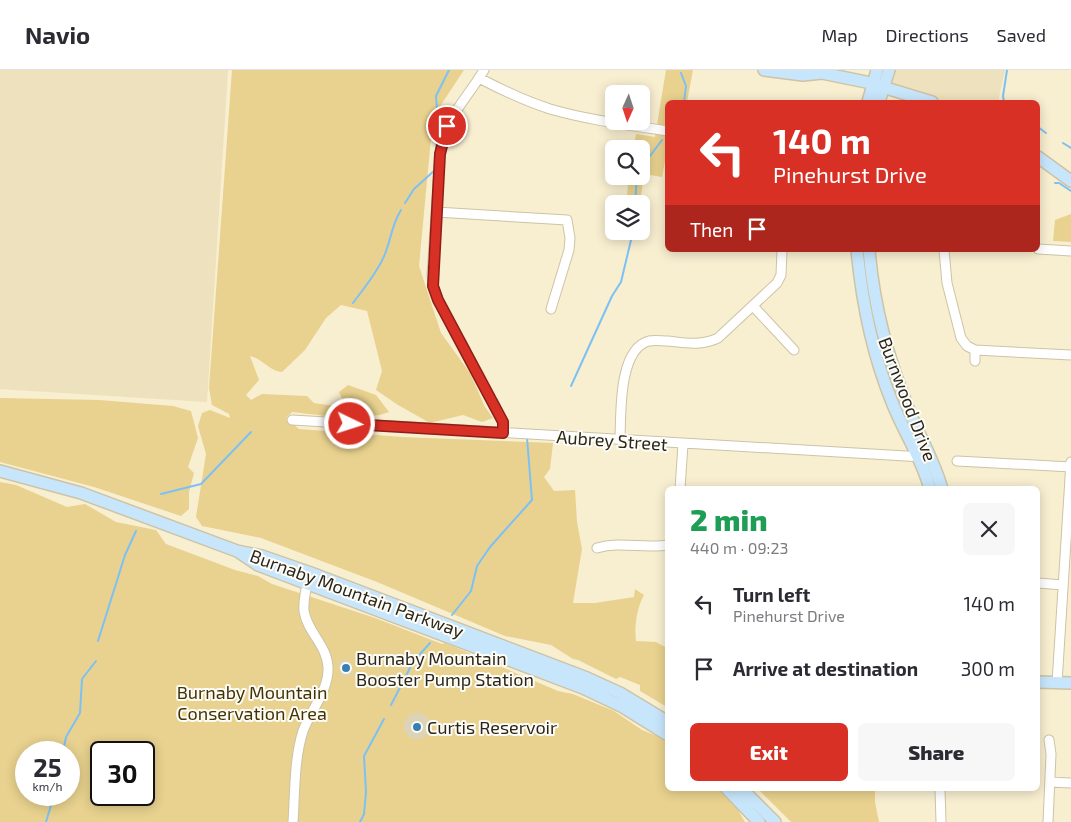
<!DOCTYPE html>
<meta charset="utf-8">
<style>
:root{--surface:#fff;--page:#f7f7f7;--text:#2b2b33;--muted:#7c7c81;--line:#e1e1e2;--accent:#d93025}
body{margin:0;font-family:"Exo 2",sans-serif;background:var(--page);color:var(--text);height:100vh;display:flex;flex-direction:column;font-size:19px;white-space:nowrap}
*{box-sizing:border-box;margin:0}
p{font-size:16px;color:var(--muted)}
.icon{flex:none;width:28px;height:28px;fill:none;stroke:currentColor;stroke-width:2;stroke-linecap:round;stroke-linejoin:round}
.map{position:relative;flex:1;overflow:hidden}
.details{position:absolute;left:665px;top:416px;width:375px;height:305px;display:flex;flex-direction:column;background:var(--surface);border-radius:8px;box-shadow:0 2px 12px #0003}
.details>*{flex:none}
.banner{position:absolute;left:665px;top:30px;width:375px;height:152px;border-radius:8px;box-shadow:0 2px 12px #0003;background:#d93025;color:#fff;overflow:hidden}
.needle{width:32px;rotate:183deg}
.buttons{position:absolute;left:605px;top:15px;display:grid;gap:10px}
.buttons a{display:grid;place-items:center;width:45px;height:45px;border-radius:8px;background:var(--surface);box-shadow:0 2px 12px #0003;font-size:25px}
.speed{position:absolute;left:15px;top:671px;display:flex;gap:10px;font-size:25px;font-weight:700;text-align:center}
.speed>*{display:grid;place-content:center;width:65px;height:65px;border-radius:50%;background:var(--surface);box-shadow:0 2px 12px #0003;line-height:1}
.speed small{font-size:12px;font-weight:400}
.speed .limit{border:2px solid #111;border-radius:8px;background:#fff;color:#111}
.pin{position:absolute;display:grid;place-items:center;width:42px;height:42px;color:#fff;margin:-21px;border:2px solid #fff;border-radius:50%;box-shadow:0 1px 5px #0007}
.me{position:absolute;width:55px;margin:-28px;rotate:94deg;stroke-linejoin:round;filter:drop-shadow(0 0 4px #0008)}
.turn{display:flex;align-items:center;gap:18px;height:105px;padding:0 25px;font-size:22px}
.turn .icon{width:65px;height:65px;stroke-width:2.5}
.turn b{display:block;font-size:35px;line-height:42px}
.then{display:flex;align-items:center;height:48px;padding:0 25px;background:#0003;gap:10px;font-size:19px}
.round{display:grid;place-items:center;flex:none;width:52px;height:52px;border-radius:8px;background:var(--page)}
.headline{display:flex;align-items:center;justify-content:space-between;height:85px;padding:0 25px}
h1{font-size:30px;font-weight:800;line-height:38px;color:#1e9e55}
.primary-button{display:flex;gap:10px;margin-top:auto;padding:10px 25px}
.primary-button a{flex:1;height:58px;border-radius:8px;background:var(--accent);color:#fff;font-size:20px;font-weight:800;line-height:58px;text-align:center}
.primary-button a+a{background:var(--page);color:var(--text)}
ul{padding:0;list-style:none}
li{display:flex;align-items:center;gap:15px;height:65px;padding:0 25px}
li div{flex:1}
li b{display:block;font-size:19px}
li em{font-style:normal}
header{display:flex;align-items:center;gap:30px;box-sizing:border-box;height:70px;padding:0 25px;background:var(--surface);border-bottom:1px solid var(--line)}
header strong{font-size:24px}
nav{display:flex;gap:28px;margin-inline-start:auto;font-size:18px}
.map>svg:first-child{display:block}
.built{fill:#eee1bd}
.green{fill:#e9d28f;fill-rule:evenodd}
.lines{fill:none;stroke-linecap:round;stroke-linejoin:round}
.stream{stroke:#7cc1f5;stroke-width:2}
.building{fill:#ddd3b6}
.street-casing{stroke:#cdc3a6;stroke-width:11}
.secondary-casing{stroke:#cdc3a6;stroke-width:14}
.street{stroke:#fff;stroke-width:9}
.secondary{stroke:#c8e6fb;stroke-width:11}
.route-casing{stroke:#8d1f18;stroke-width:12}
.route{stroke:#d93025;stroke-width:9}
.poi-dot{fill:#3680b3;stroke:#fefcf6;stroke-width:2}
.labels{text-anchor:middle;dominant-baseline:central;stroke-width:4;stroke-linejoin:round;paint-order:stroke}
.street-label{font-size:18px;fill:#2a261b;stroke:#fefcf6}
.poi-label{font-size:18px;fill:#2a261b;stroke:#fefcf6;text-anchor:start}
.park-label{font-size:18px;fill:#403304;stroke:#fefcf6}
</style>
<header>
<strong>Navio</strong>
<nav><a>Map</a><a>Directions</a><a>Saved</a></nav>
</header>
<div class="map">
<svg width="1071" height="752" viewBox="0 0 1071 752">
<rect width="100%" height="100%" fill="#f8eed0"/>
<!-- built -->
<path class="built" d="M 0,0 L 228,0 L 207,332 L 0,319 Z
M 894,0 L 1005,0 L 998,32 L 946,32 L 893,14 L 891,8 Z"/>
<!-- green -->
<path class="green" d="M 232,0 L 464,0 L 433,47 L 419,196 L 441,263 L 470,303 L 485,337 L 493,348 L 482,352 L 463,345 L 430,353 L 398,335 L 376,320 L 382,301 L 367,241 L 341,235 L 326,248 L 305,280 L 282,302 C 269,301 263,289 250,286 L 259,310 L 246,325 L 251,330 L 262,324 L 307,326 L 314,333 L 335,336 L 342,343 C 347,336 342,329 339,322 L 348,315 L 376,325 L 389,342 C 359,353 323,345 292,342 L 286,348 L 299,359 L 402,367 L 553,373 L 550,399 L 544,407 L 554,421 L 575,420 L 577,452 L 582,479 L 573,533 L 595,533 L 634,527 L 635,519 L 644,525 C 637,537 634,557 636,571 L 656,572 L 667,578 L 667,637 L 640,621 L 640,615 L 620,607 L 616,609 L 578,590 L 573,589 L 551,575 L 505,566 L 377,512 L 261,468 L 202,456 L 196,447 L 206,384 L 198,356 L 202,343 L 210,340 L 230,348 L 229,344 L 212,335 L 209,318 Z
M 666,0 L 693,0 L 687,32 L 668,32 L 667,81 L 662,107 L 644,104 L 640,134 L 627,134 L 628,106 L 641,106 L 641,79 L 633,79 L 636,64 L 655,67 Z
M 1071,144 L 1071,172 L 1053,171 L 1055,150 Z
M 0,328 L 99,330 L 173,336 L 191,341 L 198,368 L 188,397 L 194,403 L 189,422 L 189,439 L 181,446 L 94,417 L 0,392 Z
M 0,412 L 16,415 L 67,437 L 85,434 L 116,452 L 156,460 L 166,474 L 235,500 L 258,506 L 272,514 L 375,548 L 442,574 L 445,573 L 558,621 L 573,624 L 614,641 L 642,660 L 662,668 L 667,673 L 668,719 L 720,719 L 732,730 L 745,752 L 0,752 ZM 26,682 L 69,682 L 69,725 L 26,725 ZM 101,682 L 144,682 L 144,725 L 101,725 Z
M 758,719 L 875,719 L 875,732 L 879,752 L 791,752 Z"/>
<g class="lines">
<!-- stream -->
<path class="stream" d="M 681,3 L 686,16 L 684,32
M 1004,32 L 1003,26 L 1007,0
M 1038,57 L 1046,63
M 1063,73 L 1071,78
M 436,83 L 438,52 L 436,26 L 449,0
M 641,98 L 662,70
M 1055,113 L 1059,113 L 1071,121
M 405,133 L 414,119 L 435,100
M 635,134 L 637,106
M 353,233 C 364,218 378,202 385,184 C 391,169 392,154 401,140
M 571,316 L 612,226 L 621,212 L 631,170
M 161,424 L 201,414 L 251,362
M 452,545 L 471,521 L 477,496 L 490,477 L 532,430 L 527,368
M 98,571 L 125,485 L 136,461
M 391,635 L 413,592 L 430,573
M 63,682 L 66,667 L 80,643 L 82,609 L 96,591
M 46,752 L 54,725
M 360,752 L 364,744 L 366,722 L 364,686 L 384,649"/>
</g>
<!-- building -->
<path class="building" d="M 349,589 L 354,604 L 342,607 L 338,592 Z
M404 656a13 13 0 1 1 26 0a13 13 0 1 1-26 0Z"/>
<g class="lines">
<!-- street casing -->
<g class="street-casing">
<path id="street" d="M 484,0 C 465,32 447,44 440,84 L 432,205 L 433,216 L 438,230 L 503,353 L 503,363
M 479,8 C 502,20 525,31 550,39 C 588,50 628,55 668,61
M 436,142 L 567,150 L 570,168 L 569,180 L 551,239
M 1038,179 L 1071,181
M 944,180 L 947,213 L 961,268 L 967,276 L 975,280 L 1071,285
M 753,236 L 794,280
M 975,291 L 975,280
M 292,350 L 923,387
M 620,370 C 621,345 618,279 649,271 C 655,270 662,271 668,271 C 686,273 702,276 718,268 L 777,213 L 781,205 L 782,180
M 957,391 L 1071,397
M 680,419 L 683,374
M 597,478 C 620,471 644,479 668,475
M 1038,513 L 1063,515
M 1057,613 L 1071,392
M 1050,712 L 1071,713
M 940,719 L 941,752
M 293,752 C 295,722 294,689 303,661 C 311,639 329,621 328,597 C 327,575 307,562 304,541 C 303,530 306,518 309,507
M 1048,752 L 1051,684 L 1049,670"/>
</g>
<!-- secondary casing -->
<g class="secondary-casing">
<path id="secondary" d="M 764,0 L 803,5 L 822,3 L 866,12 L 932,32
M 868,32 L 877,0
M 879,32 L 889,0
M 1038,87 L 1071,111
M 857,180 C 862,232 872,283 892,332 C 903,361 922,388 930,419
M 869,180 C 874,237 887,285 908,338 C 919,366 934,390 942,419
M 0,401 L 81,423 L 237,481 L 262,486 L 311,503 L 587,608 L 620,623 L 668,652
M 240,483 L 258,495 L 583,618 L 623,637 L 668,665
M 1038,612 L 1071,613
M 727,719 L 759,752
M 742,719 L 775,752"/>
</g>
<!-- street -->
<use href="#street" class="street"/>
<!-- secondary -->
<use href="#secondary" class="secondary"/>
</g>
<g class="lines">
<!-- route casing -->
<g class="route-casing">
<path id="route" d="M 350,354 L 503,363 L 503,352 L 438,230 L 433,216 L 440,84 L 447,56"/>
</g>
<!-- route -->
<use href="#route" class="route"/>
</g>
<!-- markers -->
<g class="poi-dot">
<circle cx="346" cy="598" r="5"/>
<circle cx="417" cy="657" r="5"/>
</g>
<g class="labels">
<!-- street labels -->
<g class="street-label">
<text transform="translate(908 329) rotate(69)">Burnwood Drive</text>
<text transform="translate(612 370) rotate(4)">Aubrey Street</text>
<text transform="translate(357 523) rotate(20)">Burnaby Mountain Parkway</text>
</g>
<!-- poi labels -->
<g class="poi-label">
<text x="356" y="588">Burnaby Mountain<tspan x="356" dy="21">Booster Pump Station</tspan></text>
<text x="427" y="657">Curtis Reservoir</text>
</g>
<!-- park labels -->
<g class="park-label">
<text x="252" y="622">Burnaby Mountain<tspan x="252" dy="21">Conservation Area</tspan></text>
</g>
</g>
</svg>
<div class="buttons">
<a><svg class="needle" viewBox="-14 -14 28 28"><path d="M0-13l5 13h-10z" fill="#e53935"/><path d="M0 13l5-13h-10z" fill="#7c7c81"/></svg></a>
<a><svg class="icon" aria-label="search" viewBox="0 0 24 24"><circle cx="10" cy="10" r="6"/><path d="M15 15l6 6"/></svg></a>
<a><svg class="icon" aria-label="layers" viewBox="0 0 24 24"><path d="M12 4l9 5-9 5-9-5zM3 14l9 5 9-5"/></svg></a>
</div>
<div class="speed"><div>25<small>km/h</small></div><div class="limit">30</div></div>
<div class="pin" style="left:447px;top:56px;background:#d93025"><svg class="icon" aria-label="arrive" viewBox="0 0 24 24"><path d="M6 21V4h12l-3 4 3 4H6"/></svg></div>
<svg class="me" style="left:350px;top:354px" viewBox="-20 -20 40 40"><circle r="17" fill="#d93025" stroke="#fff" stroke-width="3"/><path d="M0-11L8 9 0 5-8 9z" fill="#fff"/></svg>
<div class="banner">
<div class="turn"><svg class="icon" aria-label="left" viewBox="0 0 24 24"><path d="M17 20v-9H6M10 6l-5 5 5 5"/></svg><div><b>140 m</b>Pinehurst Drive</div></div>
<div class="then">Then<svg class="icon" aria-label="arrive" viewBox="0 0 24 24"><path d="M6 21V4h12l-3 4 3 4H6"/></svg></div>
</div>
<section class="details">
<div class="headline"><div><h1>2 min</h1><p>440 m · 09:23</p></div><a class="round"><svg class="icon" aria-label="close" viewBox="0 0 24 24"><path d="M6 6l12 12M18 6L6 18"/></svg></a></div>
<ul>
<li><svg class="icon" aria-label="left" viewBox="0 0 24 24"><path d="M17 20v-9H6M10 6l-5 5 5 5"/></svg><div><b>Turn left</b><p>Pinehurst Drive</p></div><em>140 m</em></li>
<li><svg class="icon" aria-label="arrive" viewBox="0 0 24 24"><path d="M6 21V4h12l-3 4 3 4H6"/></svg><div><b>Arrive at destination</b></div><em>300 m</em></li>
</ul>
<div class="primary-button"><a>Exit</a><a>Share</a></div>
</section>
</div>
